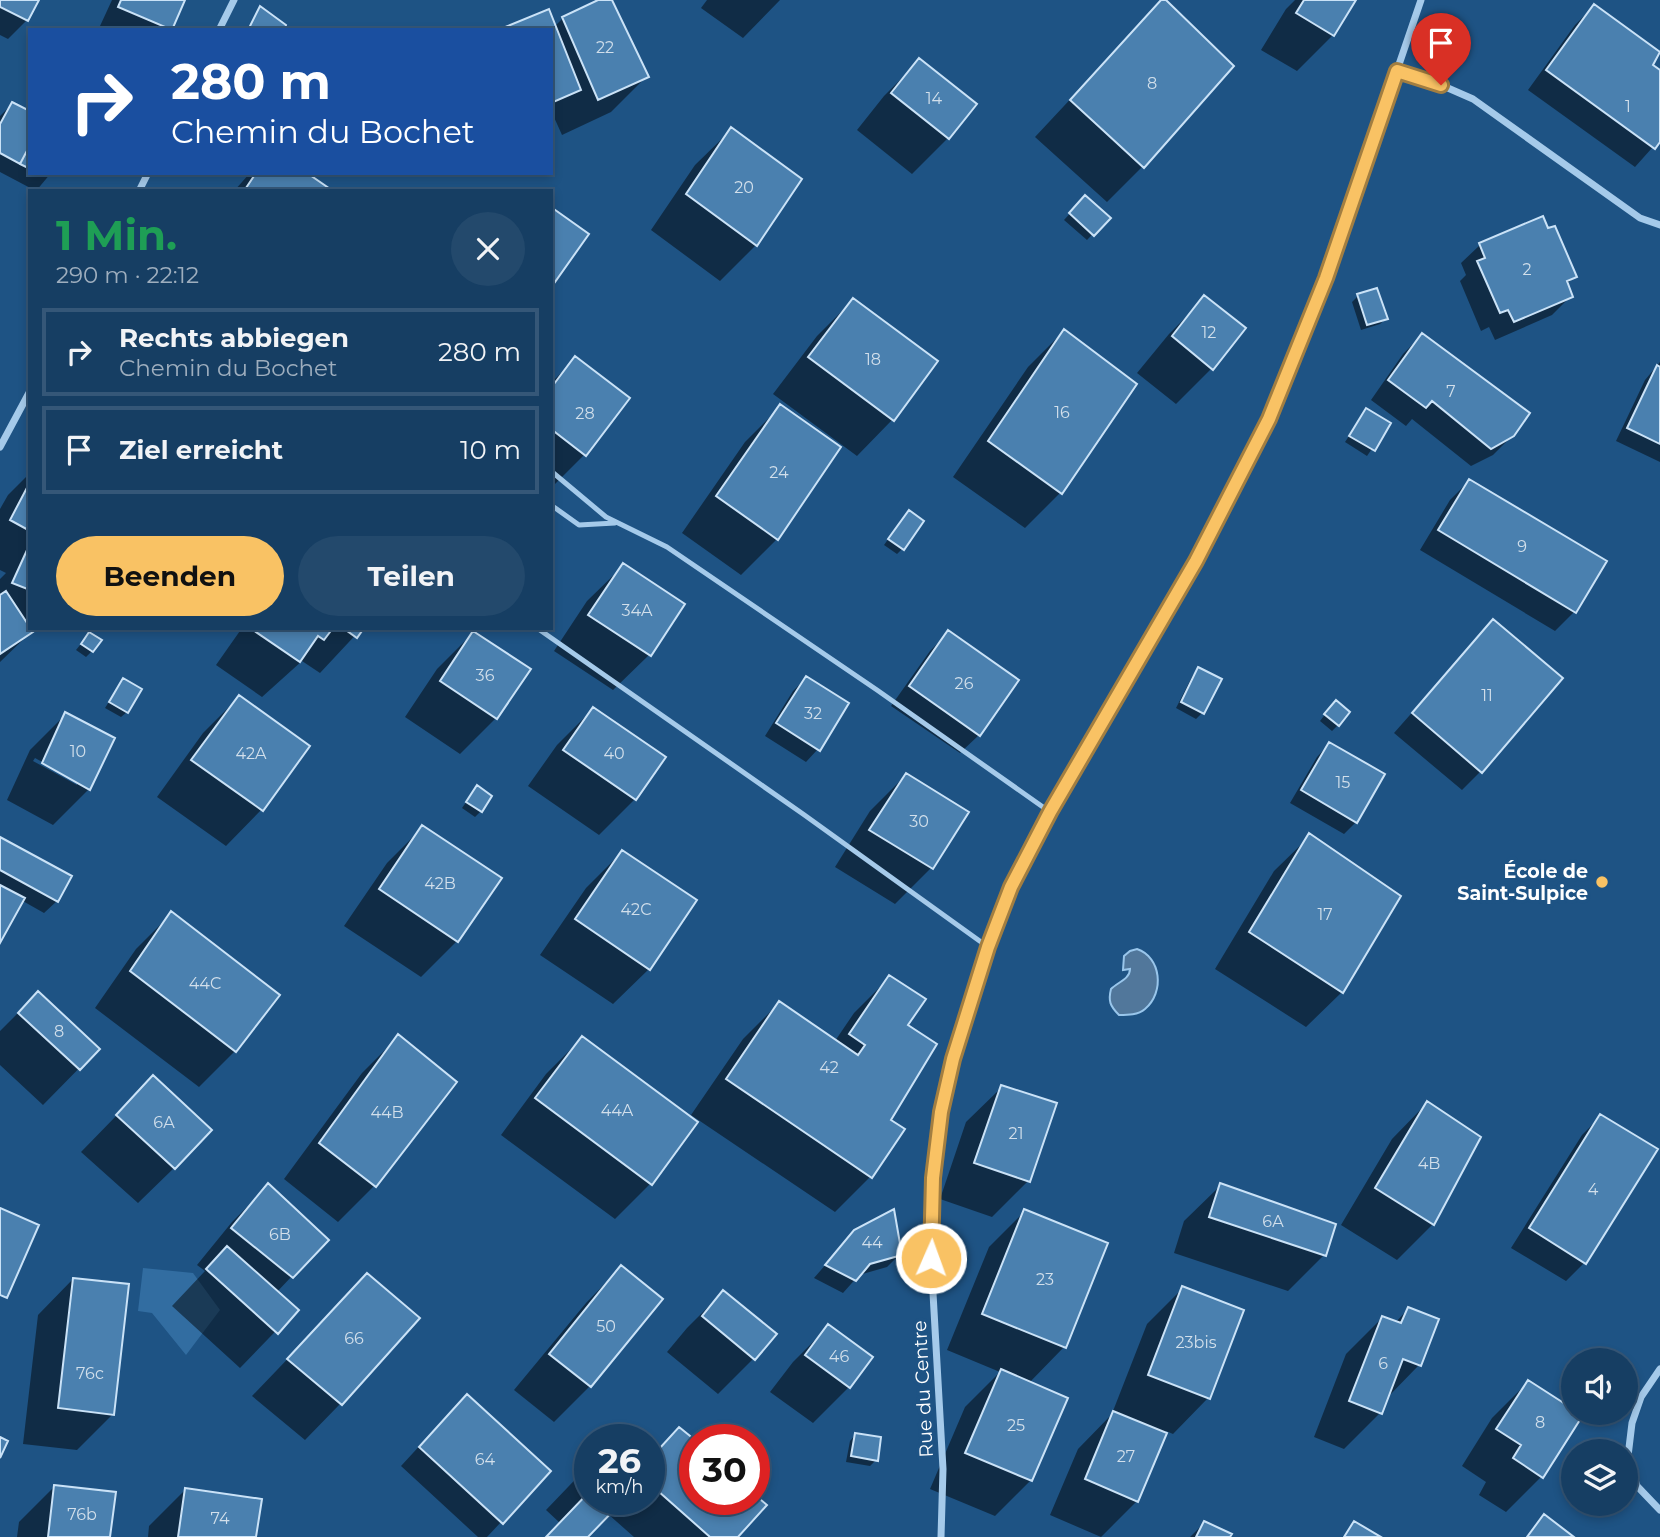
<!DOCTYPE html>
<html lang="de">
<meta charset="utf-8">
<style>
:root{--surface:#163e63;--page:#23496c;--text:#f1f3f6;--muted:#9eaebe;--line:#355778;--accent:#f9c264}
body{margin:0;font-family:Montserrat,sans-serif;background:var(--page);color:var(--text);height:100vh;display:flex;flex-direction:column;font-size:26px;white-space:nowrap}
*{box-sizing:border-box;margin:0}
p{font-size:23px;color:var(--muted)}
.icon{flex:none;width:38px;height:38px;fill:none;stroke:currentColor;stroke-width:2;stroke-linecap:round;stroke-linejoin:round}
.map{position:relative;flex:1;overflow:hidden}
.details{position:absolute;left:28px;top:189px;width:525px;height:441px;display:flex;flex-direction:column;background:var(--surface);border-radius:0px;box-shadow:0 4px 10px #0003,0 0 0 2px var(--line)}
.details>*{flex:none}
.top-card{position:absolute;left:28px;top:28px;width:525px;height:147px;border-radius:0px;box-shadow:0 4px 10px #0003,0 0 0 2px var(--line);background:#1a4fa0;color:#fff;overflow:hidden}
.fabs{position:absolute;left:1561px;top:1348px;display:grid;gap:14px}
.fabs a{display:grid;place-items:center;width:77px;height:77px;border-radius:50%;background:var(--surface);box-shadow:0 4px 10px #0003,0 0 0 2px var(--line);font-size:35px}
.speed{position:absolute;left:574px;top:1424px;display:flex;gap:14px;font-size:35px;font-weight:700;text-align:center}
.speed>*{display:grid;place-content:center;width:91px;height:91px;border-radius:50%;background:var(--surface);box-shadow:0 4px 10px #0003,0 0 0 2px var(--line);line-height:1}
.speed small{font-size:18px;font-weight:400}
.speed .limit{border:10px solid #d22;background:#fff;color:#111}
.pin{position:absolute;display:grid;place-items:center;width:60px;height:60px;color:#fff;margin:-72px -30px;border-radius:50% 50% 50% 0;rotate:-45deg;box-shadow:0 0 7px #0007}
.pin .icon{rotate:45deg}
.me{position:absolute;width:77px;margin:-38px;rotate:2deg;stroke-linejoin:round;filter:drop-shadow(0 0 5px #0008)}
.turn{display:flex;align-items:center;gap:24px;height:147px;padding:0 28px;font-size:32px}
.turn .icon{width:91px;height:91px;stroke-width:2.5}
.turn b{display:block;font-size:49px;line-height:60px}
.round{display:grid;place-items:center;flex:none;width:74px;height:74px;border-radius:37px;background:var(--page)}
.head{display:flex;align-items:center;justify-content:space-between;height:119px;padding:0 28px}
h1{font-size:42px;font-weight:700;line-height:52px;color:#1e9e55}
.action{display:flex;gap:14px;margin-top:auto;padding:14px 28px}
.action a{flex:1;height:80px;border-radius:42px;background:var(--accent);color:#111;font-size:28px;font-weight:700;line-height:80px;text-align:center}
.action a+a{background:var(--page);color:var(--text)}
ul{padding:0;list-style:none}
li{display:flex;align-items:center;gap:21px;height:88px;margin:0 14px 10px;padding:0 14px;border:4px solid var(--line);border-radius:0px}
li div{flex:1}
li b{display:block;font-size:26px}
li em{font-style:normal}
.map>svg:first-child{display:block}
.green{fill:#326da1}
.water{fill:#51779b;stroke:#99c6eb;stroke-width:2}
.shadow{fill:#0007;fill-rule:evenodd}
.building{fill:#4a80af;stroke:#cae2f7;stroke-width:2}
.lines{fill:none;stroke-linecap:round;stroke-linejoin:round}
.service{stroke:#a5caea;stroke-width:5}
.minor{stroke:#a5caea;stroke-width:7}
.route-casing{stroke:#a27e41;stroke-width:18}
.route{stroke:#f9c264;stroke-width:12}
.poi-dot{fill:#f9c264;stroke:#1e5384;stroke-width:2.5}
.labels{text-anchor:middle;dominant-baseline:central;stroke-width:7;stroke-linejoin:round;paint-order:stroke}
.number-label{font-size:16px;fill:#d2dfeb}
.poi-label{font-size:19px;font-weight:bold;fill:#fff;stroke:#1e5384;text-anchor:end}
.street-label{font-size:19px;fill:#fff;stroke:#1e5384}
</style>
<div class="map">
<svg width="1660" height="1537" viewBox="0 0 1660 1537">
<rect width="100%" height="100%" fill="#1e5384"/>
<!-- green -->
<path class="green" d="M 143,1268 L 193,1273 L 220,1310 L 186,1355 L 152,1313 L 138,1311 Z"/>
<!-- water -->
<path class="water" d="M 1137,949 C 1161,957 1165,992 1145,1009 C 1138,1015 1128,1015 1119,1015 C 1110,1006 1108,1001 1111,989 C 1118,982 1130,979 1130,969 L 1123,970 L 1124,956 L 1130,951 Z"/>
<!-- shadow -->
<path class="shadow" d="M 0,0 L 37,0 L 27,20 L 8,39 L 0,35 Z
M 112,0 L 183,0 L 170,30 L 109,30 L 100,26 Z
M 603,0 L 610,0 L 647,76 L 611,112 L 562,135 L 553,115 L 551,117 L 551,30 L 563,18 Z
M 707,0 L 780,0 L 743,38 L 701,8 Z
M 1163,0 L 1143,166 L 1107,202 L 1035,137 Z
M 1295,0 L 1354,0 L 1333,35 L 1297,71 L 1261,50 L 1286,9 Z
M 1594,6 L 1650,65 L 1660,72 L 1660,139 L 1635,167 L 1528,90 L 1575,25 Z
M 261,8 L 282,30 L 247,30 Z
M 920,60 L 975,104 L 948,138 L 912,174 L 857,130 L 884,96 Z
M 12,104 L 30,113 L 30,173 L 51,173 L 36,191 L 0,172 L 0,116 Z
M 731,130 L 800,180 L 756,245 L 720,281 L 651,230 L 695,165 Z
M 250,173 L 304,173 L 330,191 L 234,191 Z
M 1085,197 L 1108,218 L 1087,240 L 1064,220 Z
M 1480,245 L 1575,276 L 1566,285 L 1571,296 L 1552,315 L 1495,340 L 1489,327 L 1481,331 L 1460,281 L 1466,275 L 1461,263 Z
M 1358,296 L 1386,318 L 1380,324 L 1361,330 L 1352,302 Z
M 1205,298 L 1212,368 L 1176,404 L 1137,373 L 1169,334 Z
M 853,300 L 936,361 L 892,420 L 857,456 L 773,394 L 817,336 Z
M 1064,331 L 1060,493 L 1025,528 L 953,477 L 1028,367 Z
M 1422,335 L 1513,435 L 1493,455 L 1471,466 L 1412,419 L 1406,426 L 1371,400 L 1403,354 Z
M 575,359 L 585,454 L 551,488 L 551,383 Z
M 1660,362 L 1660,462 L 1616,441 L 1645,380 Z
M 781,406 L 777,539 L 741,575 L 682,533 L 745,442 Z
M 1366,411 L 1389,424 L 1367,456 L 1345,442 Z
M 30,473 L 30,623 L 27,626 L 31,632 L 0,662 L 0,579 L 6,573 L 0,570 L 0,509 L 8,495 Z
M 1469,481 L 1574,612 L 1555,631 L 1420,550 L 1450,500 Z
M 903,518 L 902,549 L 897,554 L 884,545 Z
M 623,566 L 649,655 L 613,690 L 554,651 L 587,601 Z
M 1493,621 L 1480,772 L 1462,790 L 1394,733 Z
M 242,628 L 362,628 L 320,673 L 302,661 L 262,697 L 216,665 Z
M 949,632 L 979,735 L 960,753 L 891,706 L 930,651 Z
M 473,633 L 496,718 L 460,754 L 405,717 L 437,669 Z
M 89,634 L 92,651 L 86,657 L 76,650 Z
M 1199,669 L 1202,713 L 1196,719 L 1176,708 L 1193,675 Z
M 806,678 L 818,749 L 806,762 L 765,736 L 793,691 Z
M 123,680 L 127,712 L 121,717 L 105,708 Z
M 239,697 L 261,810 L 226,846 L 157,797 L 203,733 Z
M 1330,708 L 1338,725 L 1332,731 L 1320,721 Z
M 593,709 L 635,799 L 599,835 L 528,786 L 557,745 Z
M 66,714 L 89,789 L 53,825 L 7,800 L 30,750 ZM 35,758 L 77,781 L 77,785 L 33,761 Z
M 1329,744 L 1356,822 L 1344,834 L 1290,803 L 1317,757 Z
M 906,775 L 966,812 L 931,868 L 895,904 L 835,867 L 870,811 Z
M 477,787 L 481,811 L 475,817 L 462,808 Z
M 423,827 L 499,878 L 457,941 L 421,977 L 344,926 L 387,863 Z
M 1310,836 L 1342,992 L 1306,1027 L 1215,969 L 1274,871 Z
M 0,839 L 57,901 L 44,913 L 21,900 L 0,940 Z
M 622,852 L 649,969 L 613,1004 L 540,955 L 586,888 Z
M 172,913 L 278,995 L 235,1051 L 199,1087 L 95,1008 L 136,949 Z
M 890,977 L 906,1025 L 889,1120 L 871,1176 L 835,1212 L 691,1115 L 743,1039 L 779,1003 L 835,1041 L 854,1013 Z
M 38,993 L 98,1049 L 43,1105 L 0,1065 L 0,1031 Z
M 398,1037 L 455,1082 L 374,1186 L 338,1222 L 284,1179 L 362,1073 Z
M 582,1038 L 651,1183 L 615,1219 L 501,1135 L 546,1074 Z
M 153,1078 L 174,1168 L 138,1203 L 81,1152 Z
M 1002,1087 L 1028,1181 L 992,1217 L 940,1199 L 966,1122 Z
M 1427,1103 L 1433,1224 L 1397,1260 L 1341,1225 L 1392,1139 Z
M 1601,1116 L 1585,1262 L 1566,1281 L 1511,1248 L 1582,1135 Z
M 268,1186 L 326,1240 L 276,1293 L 296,1310 L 240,1368 L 172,1306 L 205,1271 L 197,1265 L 232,1222 Z
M 1220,1186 L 1324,1255 L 1288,1291 L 1174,1253 L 1184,1221 Z
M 1025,1211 L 1064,1347 L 1029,1383 L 1031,1480 L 995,1516 L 930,1489 L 965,1407 L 1000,1372 L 947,1350 L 989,1247 Z
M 855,1231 L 900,1254 L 887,1267 L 859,1275 L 843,1293 L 814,1278 Z
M 621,1267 L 661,1299 L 590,1386 L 554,1422 L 514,1390 L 586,1303 Z
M 368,1275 L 418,1318 L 340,1404 L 305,1440 L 252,1396 Z
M 73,1279 L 113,1414 L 77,1450 L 23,1444 L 38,1315 Z
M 1183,1288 L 1208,1398 L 1173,1434 L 1166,1431 L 1137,1501 L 1101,1537 L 1050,1515 L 1078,1449 L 1115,1411 L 1113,1411 L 1147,1324 Z
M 723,1292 L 754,1358 L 718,1394 L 667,1352 L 687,1328 Z
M 1408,1309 L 1419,1365 L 1386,1399 L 1380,1413 L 1344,1449 L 1314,1437 L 1346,1354 L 1382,1318 L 1395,1323 Z
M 829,1326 L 849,1387 L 813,1423 L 770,1392 L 793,1362 Z
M 1528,1382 L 1581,1416 L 1542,1476 L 1506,1512 L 1479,1495 L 1486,1482 L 1462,1466 L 1492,1418 Z
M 448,1415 L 549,1471 L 487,1537 L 478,1537 L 401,1466 Z
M 680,1429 L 695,1500 L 754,1500 L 765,1506 L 736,1537 L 634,1537 L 608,1514 L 586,1537 L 547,1537 L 560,1523 L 546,1510 L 590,1464 L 590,1500 L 606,1500 L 609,1503 L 612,1500 L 649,1500 L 649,1459 Z
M 855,1435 L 876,1460 L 870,1466 L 846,1462 L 850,1441 Z
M 55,1486 L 108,1537 L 17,1537 L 19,1522 Z
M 185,1490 L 254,1537 L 148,1537 L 149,1526 Z
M 1204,1523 L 1228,1537 L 1190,1537 Z"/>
<!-- building -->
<path class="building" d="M 0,0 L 39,0 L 28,21 L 0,7 Z
M 121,0 L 185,0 L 172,30 L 118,7 Z
M 598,0 L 612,0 L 649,77 L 598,100 L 562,17 Z
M 1161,0 L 1166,0 L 1234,66 L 1144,168 L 1070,100 Z
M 1304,0 L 1356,0 L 1334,36 L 1296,13 Z
M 1594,4 L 1660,52 L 1653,65 L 1660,70 L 1660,142 L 1655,149 L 1546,70 Z
M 260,6 L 286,25 L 284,30 L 249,28 Z
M 549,9 L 581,90 L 551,103 L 551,30 L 498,30 Z
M 919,58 L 977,104 L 949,139 L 891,93 Z
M 12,102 L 30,111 L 30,145 L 20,164 L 0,153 L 0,124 Z
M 731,127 L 802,179 L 757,246 L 686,194 Z
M 30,145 L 30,169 L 20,164 Z
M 256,173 L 307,173 L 333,191 L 244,191 Z
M 1085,195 L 1111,218 L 1094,236 L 1069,213 Z
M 551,207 L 589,234 L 555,282 L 551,279 Z
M 1543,216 L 1548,228 L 1555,226 L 1577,277 L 1567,281 L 1573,297 L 1514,322 L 1508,310 L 1500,313 L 1477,261 L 1485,258 L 1479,243 Z
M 1377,288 L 1388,319 L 1367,325 L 1357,294 Z
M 1204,295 L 1246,328 L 1213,370 L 1172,336 Z
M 853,298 L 938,361 L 894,421 L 808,357 Z
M 1064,329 L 1137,384 L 1062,494 L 988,441 Z
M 1422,333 L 1530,413 L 1514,436 L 1491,449 L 1432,401 L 1426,408 L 1388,380 Z
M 575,356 L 630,398 L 586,456 L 551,429 L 551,388 Z
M 1657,365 L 1660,367 L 1660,444 L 1627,428 Z
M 780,404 L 841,447 L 778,540 L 716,496 Z
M 1366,408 L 1391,423 L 1375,451 L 1349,436 Z
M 1469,479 L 1607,561 L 1576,613 L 1438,530 Z
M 30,482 L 30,531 L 10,520 Z
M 909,510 L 924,521 L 904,550 L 888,539 Z
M 27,550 L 30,552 L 30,590 L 12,583 Z
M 623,563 L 685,604 L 651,656 L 588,615 Z
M 6,591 L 33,632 L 0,654 L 0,595 Z
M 1493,619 L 1563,678 L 1482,773 L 1412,713 Z
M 250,628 L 333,628 L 324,640 L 318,636 L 300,662 Z
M 343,628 L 364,628 L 357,638 Z
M 948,630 L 1019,680 L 980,736 L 909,686 Z
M 473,631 L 531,669 L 497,719 L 440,681 Z
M 89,632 L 102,640 L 93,652 L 81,644 Z
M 1198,667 L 1222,679 L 1204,714 L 1181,702 Z
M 806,676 L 849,703 L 820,751 L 776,723 Z
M 123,678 L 142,689 L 128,713 L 109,702 Z
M 239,695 L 310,746 L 263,811 L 191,760 Z
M 1336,700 L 1350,712 L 1339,726 L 1324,714 Z
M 593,707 L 666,757 L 636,800 L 563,750 Z
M 65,712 L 115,738 L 90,790 L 42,763 Z
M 1329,742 L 1385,774 L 1357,823 L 1301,790 Z
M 906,773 L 969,812 L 933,869 L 869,830 Z
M 477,785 L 492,796 L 482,812 L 466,802 Z
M 422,825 L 502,878 L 458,942 L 379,889 Z
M 1309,833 L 1401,896 L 1343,993 L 1249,932 Z
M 0,837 L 72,876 L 58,902 L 0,870 Z
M 622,850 L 697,900 L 650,970 L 575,919 Z
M 0,885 L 25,898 L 0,943 Z
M 171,911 L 280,995 L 236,1052 L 130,971 Z
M 889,975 L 926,999 L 908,1025 L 937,1044 L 891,1120 L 905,1129 L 872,1178 L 726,1079 L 779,1001 L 858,1055 L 865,1045 L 849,1034 Z
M 38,991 L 100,1049 L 80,1070 L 18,1013 Z
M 398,1034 L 457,1082 L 376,1187 L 319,1143 Z
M 582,1036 L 698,1122 L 652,1185 L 535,1098 Z
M 153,1075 L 212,1130 L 175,1169 L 116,1115 Z
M 1001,1085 L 1057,1103 L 1030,1182 L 974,1163 Z
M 1427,1101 L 1481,1137 L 1434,1225 L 1375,1188 Z
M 1600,1114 L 1658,1149 L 1586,1264 L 1529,1228 Z
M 268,1183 L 329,1240 L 293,1278 L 231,1228 Z
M 1220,1183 L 1336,1224 L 1326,1256 L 1209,1217 Z
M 0,1208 L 39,1225 L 7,1298 L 0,1295 Z
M 894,1209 L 902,1255 L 870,1264 L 856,1281 L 825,1265 L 854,1230 Z
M 1024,1209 L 1108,1243 L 1066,1348 L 982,1314 Z
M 227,1246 L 299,1310 L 278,1334 L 206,1269 Z
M 621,1265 L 663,1299 L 591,1387 L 549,1354 Z
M 367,1273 L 420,1318 L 342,1405 L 287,1359 Z
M 73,1278 L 129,1284 L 114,1415 L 58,1408 Z
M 1182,1286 L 1244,1310 L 1210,1399 L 1148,1375 Z
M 723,1290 L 777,1334 L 755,1360 L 702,1316 Z
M 1408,1307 L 1439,1319 L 1421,1366 L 1403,1359 L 1382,1414 L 1349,1401 L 1382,1316 L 1401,1323 Z
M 828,1324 L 873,1357 L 850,1388 L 805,1355 Z
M 1001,1369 L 1068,1398 L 1032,1481 L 965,1453 Z
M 1528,1380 L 1573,1409 L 1573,1412 L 1583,1415 L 1543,1478 L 1513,1458 L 1521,1445 L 1496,1429 Z
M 467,1394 L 551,1471 L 503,1524 L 419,1447 Z
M 1113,1411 L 1167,1433 L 1138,1502 L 1085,1479 Z
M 679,1427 L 695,1440 L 695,1500 L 754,1500 L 754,1494 L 767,1505 L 738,1537 L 710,1537 L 649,1483 L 649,1460 Z
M 855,1433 L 881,1437 L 878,1461 L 851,1456 Z
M 0,1437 L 8,1441 L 0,1458 Z
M 590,1462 L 590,1481 L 580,1473 Z
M 54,1485 L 116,1492 L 110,1537 L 48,1537 Z
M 185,1488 L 262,1499 L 256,1537 L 178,1537 Z
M 590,1491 L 590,1500 L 609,1500 L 617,1507 L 588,1537 L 546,1537 Z
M 1544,1514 L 1574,1537 L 1527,1537 Z
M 1204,1521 L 1232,1534 L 1230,1537 L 1196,1537 Z
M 1354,1521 L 1381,1537 L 1344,1537 Z"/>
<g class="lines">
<!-- service -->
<path class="service" d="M 551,471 L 606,517 L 667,547 L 877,690 L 1050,812
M 551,505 L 579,525 L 615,523
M 537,628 L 803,814 L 988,947"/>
<!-- minor -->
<path class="minor" d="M 219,30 L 234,0
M 1397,71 L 1441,85 L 1473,99 L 1640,218 L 1660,225
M 139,191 L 148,173
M 0,447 L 30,391
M 1660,1369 L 1641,1397 L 1632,1423 L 1628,1456 L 1637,1486 L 1660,1510
M 941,1537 L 943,1469 L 931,1258 L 933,1178 L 941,1112 L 953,1059 L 988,947 L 1011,887 L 1050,812 L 1196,561 L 1269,419 L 1326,278 L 1421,0"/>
</g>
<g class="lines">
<!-- route casing -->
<g class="route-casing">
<path id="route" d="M 931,1258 L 933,1178 L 941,1112 L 953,1059 L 988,947 L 1011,887 L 1050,812 L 1196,561 L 1269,419 L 1326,278 L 1397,71 L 1441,85"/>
</g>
<!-- route -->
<use href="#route" class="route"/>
</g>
<!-- markers -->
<circle class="poi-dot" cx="1602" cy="882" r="7"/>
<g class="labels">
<!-- number labels -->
<g class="number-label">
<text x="605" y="47">22</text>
<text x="1152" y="83">8</text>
<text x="934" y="98">14</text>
<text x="1628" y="106">1</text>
<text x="744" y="187">20</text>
<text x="1527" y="269">2</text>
<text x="1209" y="332">12</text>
<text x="873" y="359">18</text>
<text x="1451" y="391">7</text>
<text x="1062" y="412">16</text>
<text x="585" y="413">28</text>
<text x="779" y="472">24</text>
<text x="1522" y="546">9</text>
<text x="637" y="610">34A</text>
<text x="485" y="675">36</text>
<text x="964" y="683">26</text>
<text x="1487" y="695">11</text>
<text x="813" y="713">32</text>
<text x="78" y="751">10</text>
<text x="251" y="753">42A</text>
<text x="614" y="753">40</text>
<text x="1343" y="782">15</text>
<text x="919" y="821">30</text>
<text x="440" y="883">42B</text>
<text x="636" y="909">42C</text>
<text x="1325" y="914">17</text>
<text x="205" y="983">44C</text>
<text x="59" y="1031">8</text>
<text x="829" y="1067">42</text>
<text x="617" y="1110">44A</text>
<text x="387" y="1112">44B</text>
<text x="164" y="1122">6A</text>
<text x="1016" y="1133">21</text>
<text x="1429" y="1163">4B</text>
<text x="1593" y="1189">4</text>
<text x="1273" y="1221">6A</text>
<text x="280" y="1234">6B</text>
<text x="872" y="1242">44</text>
<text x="1045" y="1279">23</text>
<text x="606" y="1326">50</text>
<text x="354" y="1338">66</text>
<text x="1196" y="1342">23bis</text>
<text x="839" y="1356">46</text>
<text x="1383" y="1363">6</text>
<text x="90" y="1373">76c</text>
<text x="1540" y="1422">8</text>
<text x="1016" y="1425">25</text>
<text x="1126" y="1456">27</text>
<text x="485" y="1459">64</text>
<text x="82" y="1514">76b</text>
<text x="220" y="1518">74</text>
</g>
<!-- poi labels -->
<g class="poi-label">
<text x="1588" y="871">École de<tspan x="1588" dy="22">Saint-Sulpice</tspan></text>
</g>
<!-- street labels -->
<g class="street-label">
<text transform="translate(923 1389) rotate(-93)">Rue du Centre</text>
</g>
</g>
</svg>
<div class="fabs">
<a><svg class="icon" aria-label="sound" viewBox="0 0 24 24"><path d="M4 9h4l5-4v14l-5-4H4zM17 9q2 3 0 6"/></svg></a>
<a><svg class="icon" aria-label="layers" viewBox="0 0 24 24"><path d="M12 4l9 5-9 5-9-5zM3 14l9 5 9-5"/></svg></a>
</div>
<div class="speed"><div>26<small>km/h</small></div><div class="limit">30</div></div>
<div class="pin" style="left:1441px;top:85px;background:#d93025"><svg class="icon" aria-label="arrive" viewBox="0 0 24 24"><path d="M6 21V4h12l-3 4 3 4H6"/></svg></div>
<svg class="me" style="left:931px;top:1258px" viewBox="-20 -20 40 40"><circle r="17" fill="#f9c264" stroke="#fff" stroke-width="3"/><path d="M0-11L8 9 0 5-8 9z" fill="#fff"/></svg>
<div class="top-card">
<div class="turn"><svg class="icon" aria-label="right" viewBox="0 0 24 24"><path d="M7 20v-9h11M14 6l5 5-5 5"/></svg><div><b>280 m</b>Chemin du Bochet</div></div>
</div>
<section class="details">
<div class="head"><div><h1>1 Min.</h1><p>290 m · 22:12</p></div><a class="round"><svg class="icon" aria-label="close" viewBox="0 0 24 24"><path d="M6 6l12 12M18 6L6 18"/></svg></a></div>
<ul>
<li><svg class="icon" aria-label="right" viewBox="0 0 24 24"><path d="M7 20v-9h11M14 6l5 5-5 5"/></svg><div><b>Rechts abbiegen</b><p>Chemin du Bochet</p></div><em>280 m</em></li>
<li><svg class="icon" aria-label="arrive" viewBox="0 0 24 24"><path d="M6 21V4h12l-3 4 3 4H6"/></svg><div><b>Ziel erreicht</b></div><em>10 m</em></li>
</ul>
<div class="action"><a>Beenden</a><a>Teilen</a></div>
</section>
</div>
